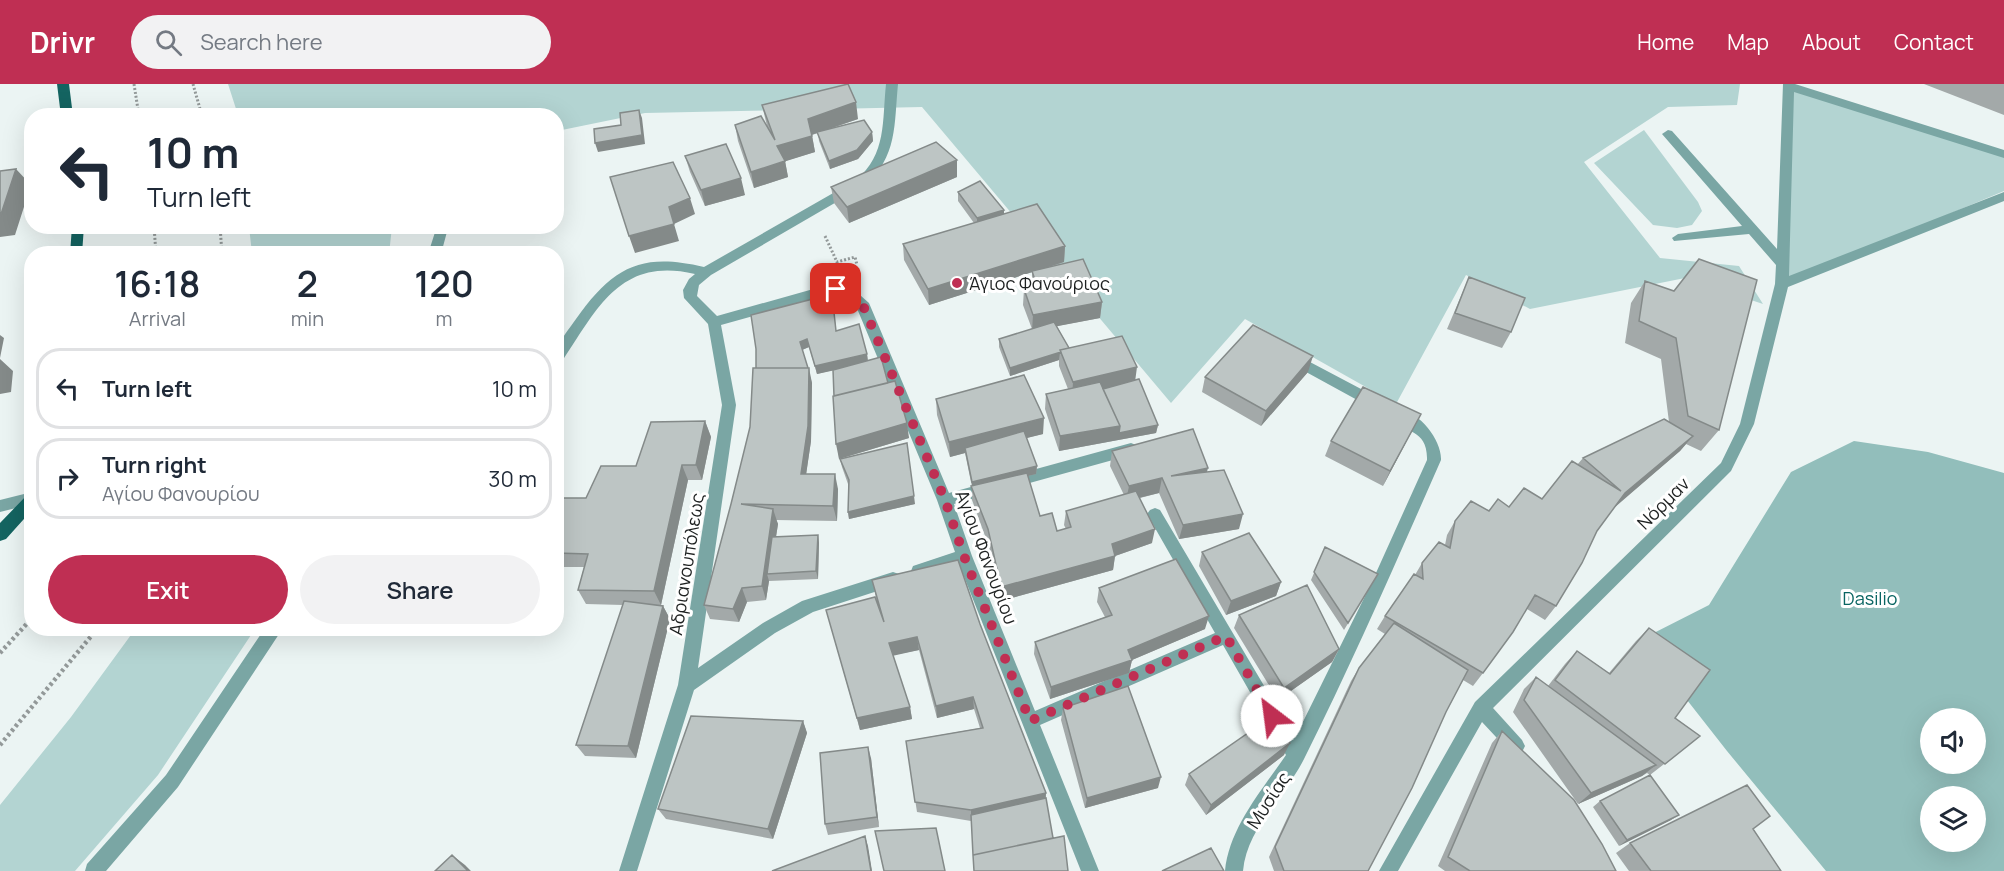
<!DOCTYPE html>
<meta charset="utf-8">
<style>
:root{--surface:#fff;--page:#f2f2f3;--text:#1f2937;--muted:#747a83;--line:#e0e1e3;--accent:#bf2f53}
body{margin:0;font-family:Manrope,sans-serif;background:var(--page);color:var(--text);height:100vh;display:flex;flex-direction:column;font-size:22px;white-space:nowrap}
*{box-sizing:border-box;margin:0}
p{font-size:20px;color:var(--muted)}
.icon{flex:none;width:33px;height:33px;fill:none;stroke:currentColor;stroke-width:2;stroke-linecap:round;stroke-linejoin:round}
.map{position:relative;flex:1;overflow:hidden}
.details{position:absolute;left:24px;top:162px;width:540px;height:390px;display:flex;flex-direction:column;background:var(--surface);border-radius:24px;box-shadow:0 6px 24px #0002}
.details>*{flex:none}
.banner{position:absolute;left:24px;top:24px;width:540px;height:126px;border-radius:24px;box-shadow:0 6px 24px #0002;background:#fff;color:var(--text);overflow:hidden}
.tools{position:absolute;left:1920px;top:624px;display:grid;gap:12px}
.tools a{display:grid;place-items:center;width:66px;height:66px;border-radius:50%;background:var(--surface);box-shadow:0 6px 24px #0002;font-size:30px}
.pin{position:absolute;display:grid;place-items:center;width:51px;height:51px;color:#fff;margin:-26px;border-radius:12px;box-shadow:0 3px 9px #0006}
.me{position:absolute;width:66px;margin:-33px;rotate:330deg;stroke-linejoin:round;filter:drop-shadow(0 0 4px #0008)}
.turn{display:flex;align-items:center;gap:21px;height:126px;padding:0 24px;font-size:27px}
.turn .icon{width:78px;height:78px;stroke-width:2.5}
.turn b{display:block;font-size:42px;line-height:51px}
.eta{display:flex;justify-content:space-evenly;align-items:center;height:102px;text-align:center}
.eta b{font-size:36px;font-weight:600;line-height:42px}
.button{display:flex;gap:12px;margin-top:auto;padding:12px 24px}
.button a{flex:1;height:69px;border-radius:36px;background:var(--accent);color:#fff;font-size:24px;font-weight:600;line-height:69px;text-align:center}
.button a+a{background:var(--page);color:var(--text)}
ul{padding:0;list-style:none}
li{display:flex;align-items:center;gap:18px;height:81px;margin:0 12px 9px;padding:0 12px;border:3px solid var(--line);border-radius:24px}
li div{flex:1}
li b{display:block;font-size:22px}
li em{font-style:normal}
header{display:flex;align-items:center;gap:36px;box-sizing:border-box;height:84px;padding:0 30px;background:var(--accent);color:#fff}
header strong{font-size:28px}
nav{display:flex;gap:33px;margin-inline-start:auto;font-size:21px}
.search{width:420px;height:54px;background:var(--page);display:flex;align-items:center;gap:15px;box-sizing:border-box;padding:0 21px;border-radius:33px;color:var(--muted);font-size:22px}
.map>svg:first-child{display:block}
.green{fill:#b3d4d2}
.forest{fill:#92bebb;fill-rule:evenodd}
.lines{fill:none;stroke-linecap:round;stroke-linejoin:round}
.path-far1{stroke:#939999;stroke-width:3;stroke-dasharray:2 2;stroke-linecap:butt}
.path{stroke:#939999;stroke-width:4.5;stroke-dasharray:3 3;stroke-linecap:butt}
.minor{fill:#7aa6a4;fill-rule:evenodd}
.major{fill:#146461;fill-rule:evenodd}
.wall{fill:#a3a9a9}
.shaded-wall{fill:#848a89}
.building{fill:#bdc5c4;stroke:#848a89;stroke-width:1.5}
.route{stroke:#bf2f53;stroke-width:10;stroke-dasharray:0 18}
.poi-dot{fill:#bf2f53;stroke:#fff;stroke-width:2}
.labels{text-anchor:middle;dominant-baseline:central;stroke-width:6;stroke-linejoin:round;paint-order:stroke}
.poi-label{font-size:18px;fill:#1e2121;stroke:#fff;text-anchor:start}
.street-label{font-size:18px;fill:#1e2121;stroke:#fff}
.park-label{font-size:18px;fill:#096562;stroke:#fff}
</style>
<header>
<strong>Drivr</strong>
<div class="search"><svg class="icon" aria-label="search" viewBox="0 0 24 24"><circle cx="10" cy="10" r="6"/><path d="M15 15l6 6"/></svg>Search here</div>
<nav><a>Home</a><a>Map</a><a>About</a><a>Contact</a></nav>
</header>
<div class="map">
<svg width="2004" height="787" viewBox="0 0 2004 787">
<rect width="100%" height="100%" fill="#ebf4f3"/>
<!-- green -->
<path class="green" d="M 228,0 L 1740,0 L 1737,21 L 1668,23 L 1584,78 L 1660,174 L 1739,182 L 1763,220 L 1685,194 L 1530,225 L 1466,191 L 1396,320 L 1245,235 L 1171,319 L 922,23 L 645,29 L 557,47 L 556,32 L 238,31 Z
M 1789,3 L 2004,70 L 2004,107 L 1782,200 Z
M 1644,46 L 1698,118 L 1702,127 L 1692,141 L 1677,144 L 1653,141 L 1594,79 Z
M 249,143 L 249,142 L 392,143 L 389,170 L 252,169 Z
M 136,544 L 255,545 L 158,691 L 75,787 L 0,787 L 0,721 L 71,633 Z"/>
<!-- forest -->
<path class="forest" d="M 1854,357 L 1928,368 L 2004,389 L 2004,787 L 1826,787 L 1727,667 L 1640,556 L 1709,521 L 1791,388 ZM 1930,634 L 1976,634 L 1976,680 L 1930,680 ZM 1930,712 L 1976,712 L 1976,758 L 1930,758 Z"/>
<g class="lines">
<!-- path-far1 -->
<path class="path-far1" d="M 134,0 L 139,32
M 193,0 L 202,32
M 154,142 L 156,170
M 220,142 L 222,170
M 825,152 L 837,178 L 855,173 L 857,181"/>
<!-- path -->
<path class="path" d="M 0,569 L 32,534
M 0,661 L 98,544"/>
<!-- minor -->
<path class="minor" d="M 886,0 L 898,0 C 894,40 898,73 864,102 L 711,191 L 699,201 L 697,212 L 717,232 L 824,202 L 852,204 L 869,219 L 949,409 L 1131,359 L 1136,361 L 1138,365 L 1136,369 L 1131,371 L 954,420 L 972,472 L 1035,627 L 1215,549 L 1147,430 L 1150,426 L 1155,424 L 1160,426 L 1295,654 L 1371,500 L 1427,376 C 1428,344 1404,351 1392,332 L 1394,328 C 1415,321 1442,355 1441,376 C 1397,476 1353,577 1304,675 C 1285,713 1247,743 1243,787 L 1225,787 C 1229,744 1262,706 1286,671 L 1223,561 L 1040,641 L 1099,787 L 1081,787 L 959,480 L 919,494 L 913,492 L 911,487 L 913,482 L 955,468 L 937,416 L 856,222 L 844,212 L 824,212 L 721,241 L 736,321 L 698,584 L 763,539 L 802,517 L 893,488 L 899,490 L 901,495 L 899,500 L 813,528 L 775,549 L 694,606 L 637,787 L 619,787 L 678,601 L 722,321 L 708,240 L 684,214 L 683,206 L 689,195 L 695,190 C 620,172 597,225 561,279 L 556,280 C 556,259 564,252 576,235 C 613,183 641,168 704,183 L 856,96 C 887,70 882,37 886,0 Z
M 1783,0 L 1795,0 L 2004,66 L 2004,74 L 1794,8 L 1789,192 L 2004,108 L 2004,117 L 1788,203 L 1754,340 L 1731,387 L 1493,624 L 1522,656 L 1525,662 L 1522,668 L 1516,670 L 1510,668 L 1482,638 L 1398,787 L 1379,787 L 1475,618 L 1721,379 L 1740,340 L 1775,200 L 1776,181 L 1749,150 L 1674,157 L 1672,154 L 1678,150 L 1742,142 L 1662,50 L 1668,46 L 1672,47 L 1777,165 Z
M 437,142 L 448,144 L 441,170 L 428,170 Z
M 1291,268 L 1380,315 L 1382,319 L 1380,323 L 1370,323 L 1286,277 L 1284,273 Z
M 32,408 L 32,420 L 0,428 L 0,416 Z
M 265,544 L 283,544 L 178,703 L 106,787 L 85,787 L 87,780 L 166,691 Z"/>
<!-- major -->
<path class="major" d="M 57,0 L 69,0 L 73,32 L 61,32 Z
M 72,142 L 84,142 L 82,170 L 70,170 Z
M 32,409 L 32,426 L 6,455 L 0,457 L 0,439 L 27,411 Z"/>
</g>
<!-- wall -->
<path class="wall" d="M 1924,0 L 2004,0 L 2004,31 Z
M 762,21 L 858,35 L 824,47 L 872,48 L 873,57 L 858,75 L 830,85 L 819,57 L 818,49 L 812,51 L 815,68 L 785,77 L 788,93 L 754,104 L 738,57 L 735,41 L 767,42 Z
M 685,72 L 745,111 L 705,122 L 690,88 Z
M 957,93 L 849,139 L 834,119 L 831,103 Z
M 958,108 L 1004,126 L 1004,130 L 1065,162 L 1064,178 L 1050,183 L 1102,218 L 1100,234 L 1057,242 L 1069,264 L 1135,296 L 1158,341 L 1156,349 L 1059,367 L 1045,325 L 1046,310 L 1068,305 L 1059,282 L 1059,276 L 1010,292 L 999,263 L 999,255 L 1032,245 L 1023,221 L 1024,205 L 1032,203 L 1032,188 L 929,221 L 904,176 L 903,160 L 974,139 L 958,117 Z
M 1469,193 L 1511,248 L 1502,264 L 1447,245 Z
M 1645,197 L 1674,207 L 1719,346 L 1701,367 L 1686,360 L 1680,367 L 1615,422 L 1597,447 L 1556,522 L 1545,536 L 1527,525 L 1483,589 L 1473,602 L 1463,596 L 1446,628 L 1368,787 L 1274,787 L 1269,773 L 1351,597 L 1359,584 L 1385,550 L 1377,545 L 1385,532 L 1415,491 L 1422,479 L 1445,461 L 1447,451 L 1455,437 L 1542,415 L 1577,381 L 1583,374 L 1669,338 L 1661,275 L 1625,259 L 1631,219 Z
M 832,210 L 836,246 L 867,270 L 868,277 L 888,299 L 909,354 L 839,375 L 834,312 L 833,286 L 817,290 L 809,263 L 802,266 L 812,299 L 811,357 L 806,390 L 838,405 L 837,437 L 776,436 L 778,440 L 776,453 L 818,451 L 819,459 L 818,495 L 769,497 L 766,516 L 747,518 L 739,538 L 710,535 L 704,521 L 731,420 L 750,343 Z
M 1308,288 L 1261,342 L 1202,308 L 1205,293 Z
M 936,315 L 1043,350 L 1026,354 L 1037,382 L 1036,390 L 1028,392 L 1040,432 L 1057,447 L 1066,445 L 1064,441 L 1066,427 L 1124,411 L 1110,382 L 1112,367 L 1207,388 L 1239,445 L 1179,455 L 1159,409 L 1140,414 L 1152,459 L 1115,472 L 1113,486 L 1001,517 L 988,460 L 972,416 L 972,403 L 965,369 L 950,373 L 937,331 Z
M 705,337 L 711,353 L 702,396 L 688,396 L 661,521 L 663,522 L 670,535 L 636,674 L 585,672 L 576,661 L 623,521 L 586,520 L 578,506 L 584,483 L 556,483 L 556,414 L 586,414 Z
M 1413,345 L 1383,402 L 1325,372 L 1331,357 Z
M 840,375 L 915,420 L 849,435 L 848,428 L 848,400 L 842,383 Z
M 1325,463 L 1378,490 L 1344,546 L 1311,496 Z
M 1202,468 L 1281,498 L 1276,512 L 1226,531 L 1199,482 Z
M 872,496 L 980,540 L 1046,709 L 1046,714 L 1052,755 L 1068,787 L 971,737 L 917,728 L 906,657 L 980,644 L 974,625 L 937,634 L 919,566 L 893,571 L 910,623 L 912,635 L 860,646 L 830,540 L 879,526 Z
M 1099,504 L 1205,545 L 1132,576 L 1129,589 L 1050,615 L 1034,570 L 1035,558 L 1105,533 L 1097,518 Z
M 1239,531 L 1339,565 L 1332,578 L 1278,616 L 1234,544 Z
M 1649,544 L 1675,634 L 1700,652 L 1650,691 L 1647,689 L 1642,692 L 1578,720 L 1513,628 L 1524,605 L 1536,593 L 1548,602 L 1565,580 L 1577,567 L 1609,589 L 1636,557 Z
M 1063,624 L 1158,704 L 1085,724 L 1061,636 Z
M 803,637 L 807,649 L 773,755 L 666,735 L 658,725 Z
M 1502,647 L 1616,787 L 1445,787 L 1438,782 L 1492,659 Z
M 1284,671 L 1206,731 L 1185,701 L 1189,690 Z
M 871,674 L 879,743 L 828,751 L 825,740 Z
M 1600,717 L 1671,736 L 1619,762 L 1593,723 Z
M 1753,745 L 1781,787 L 1629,787 L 1616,769 L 1630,759 Z"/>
<!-- shaded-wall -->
<path class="shaded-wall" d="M 856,18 L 858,35 L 811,51 L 808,35 Z
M 639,26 L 642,34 L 645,60 L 598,68 L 595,59 L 642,51 Z
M 872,48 L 873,57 L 858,75 L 830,85 L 829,77 Z
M 812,52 L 815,68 L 780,79 L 777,62 Z
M 957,76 L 957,93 L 849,139 L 847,123 Z
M 785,77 L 788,93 L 754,104 L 751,88 Z
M 16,85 L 31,101 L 15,151 L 0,153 L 0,133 Z
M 741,94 L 745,111 L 705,122 L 701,106 Z
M 690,114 L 695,130 L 674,140 L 669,123 Z
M 1004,126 L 1004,135 L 977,143 L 977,134 Z
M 674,140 L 679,157 L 635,169 L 629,152 Z
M 1065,162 L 1064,178 L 929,221 L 928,205 Z
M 1102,218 L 1100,234 L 1032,247 L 1033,231 Z
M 0,251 L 4,254 L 0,274 Z
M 807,255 L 809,263 L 802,266 L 800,258 Z
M 1060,268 L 1059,276 L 1010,292 L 1010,284 Z
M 867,270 L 868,279 L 817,290 L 815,282 Z
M 1313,272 L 1308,288 L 1261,342 L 1266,327 Z
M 0,275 L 13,287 L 11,308 L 0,310 Z
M 1137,283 L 1135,298 L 1072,314 L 1073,298 Z
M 809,284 L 812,299 L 811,357 L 804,405 L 801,390 Z
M 1421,330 L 1413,345 L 1383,402 L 1390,387 Z
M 1044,334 L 1043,350 L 966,369 L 965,364 L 965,369 L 950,373 L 949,358 Z
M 705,337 L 711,353 L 702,396 L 696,381 Z
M 907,339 L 909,354 L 839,375 L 836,360 Z
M 1158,341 L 1156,349 L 1059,367 L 1060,352 L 1120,342 Z
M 1693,352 L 1680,367 L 1614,424 L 1625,409 Z
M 682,381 L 688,396 L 661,521 L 654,507 Z
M 1037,382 L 1036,390 L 973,405 L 972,403 L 972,398 Z
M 1208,384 L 1204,399 L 1171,392 Z
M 835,390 L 838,405 L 837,437 L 833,422 Z
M 1162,394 L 1159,409 L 1126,417 L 1129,402 Z
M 914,412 L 915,420 L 849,435 L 848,428 Z
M 773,425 L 778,440 L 770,490 L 767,490 L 769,497 L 766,516 L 762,502 Z
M 1243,430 L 1239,445 L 1179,455 L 1183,441 Z
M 1155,445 L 1152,459 L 1115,472 L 1113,486 L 1001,517 L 1001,503 L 1112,460 Z
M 818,451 L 819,459 L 818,495 L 816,487 Z
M 1281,498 L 1276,512 L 1226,531 L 1231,517 Z
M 742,504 L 747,518 L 739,538 L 733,525 Z
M 663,522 L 670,535 L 636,674 L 628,662 Z
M 1209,532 L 1205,545 L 1132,576 L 1129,589 L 1050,615 L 1051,603 L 1128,566 Z
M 917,553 L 919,566 L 892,572 L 889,559 Z
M 1339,565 L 1332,578 L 1278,616 L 1284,604 Z
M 973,613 L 974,625 L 937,634 L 936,622 Z
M 910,623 L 912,635 L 860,646 L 857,634 Z
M 803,637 L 807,649 L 773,755 L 768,745 Z
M 1290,659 L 1284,671 L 1206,731 L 1211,721 Z
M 868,663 L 871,674 L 879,743 L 877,733 Z
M 1656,681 L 1642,692 L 1578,720 L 1591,709 Z
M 1161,693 L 1158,704 L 1085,724 L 1087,714 Z
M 1046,709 L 1045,719 L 971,737 L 971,726 Z
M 1679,731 L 1671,736 L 1619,762 L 1627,756 Z
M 865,752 L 868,762 L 872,787 L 871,787 Z
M 452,771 L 465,781 L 471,787 L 468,787 Z"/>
<!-- building -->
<path class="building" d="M 848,0 L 856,18 L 808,35 L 812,52 L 777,62 L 785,77 L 751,88 L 735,41 L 761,32 L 775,56 L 762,21 Z
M 639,26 L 642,51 L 595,59 L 594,45 L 621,41 L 620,29 Z
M 864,36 L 872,48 L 857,66 L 829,77 L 817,48 Z
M 936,58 L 957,76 L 847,123 L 831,103 Z
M 726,60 L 741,94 L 701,106 L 685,72 Z
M 673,78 L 690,114 L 669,123 L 674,140 L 629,152 L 610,93 Z
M 16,85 L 0,133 L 0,87 Z
M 980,97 L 1004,126 L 977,134 L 958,108 Z
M 1037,120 L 1065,162 L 928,205 L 903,160 Z
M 1083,175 L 1102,218 L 1033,231 L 1024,205 L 1037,202 L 1032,187 Z
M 1699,175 L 1757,196 L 1719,346 L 1688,332 L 1676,254 L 1639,237 L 1645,197 L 1674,207 Z
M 1469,193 L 1525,214 L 1511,248 L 1455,229 Z
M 832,210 L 836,247 L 859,240 L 867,270 L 815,282 L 807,255 L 800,258 L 808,284 L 756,284 L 756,265 L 751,231 Z
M 1054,238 L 1069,264 L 1060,266 L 1061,268 L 1010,284 L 999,255 Z
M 1253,241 L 1313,272 L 1266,327 L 1205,293 Z
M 1122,252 L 1137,283 L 1073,298 L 1060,266 Z
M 881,273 L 888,299 L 834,312 L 833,286 Z
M 753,284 L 809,284 L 808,342 L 801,390 L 835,390 L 833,422 L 741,420 L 773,425 L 762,502 L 742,504 L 733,525 L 704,521 L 731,420 L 750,343 Z
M 1024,291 L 1044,334 L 949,358 L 936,315 Z
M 1139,295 L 1158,341 L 1119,349 L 1120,342 L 1103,305 Z
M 895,297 L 907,339 L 836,360 L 833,312 Z
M 1100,298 L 1120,342 L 1060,352 L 1046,310 Z
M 1363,303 L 1421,330 L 1390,387 L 1331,357 Z
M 1664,335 L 1693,352 L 1625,409 L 1597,447 L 1582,479 L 1556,522 L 1535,511 L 1513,548 L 1483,589 L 1385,532 L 1414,490 L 1423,495 L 1422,479 L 1439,458 L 1450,464 L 1455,437 L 1471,417 L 1489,427 L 1498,415 L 1509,423 L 1524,404 L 1542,415 L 1572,377 L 1621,407 L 1583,374 Z
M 705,337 L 696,381 L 682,381 L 654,507 L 578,506 L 588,470 L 556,469 L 556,414 L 586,414 L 601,382 L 636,382 L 651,338 Z
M 1193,345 L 1208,384 L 1171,392 L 1224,386 L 1243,430 L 1183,441 L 1162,394 L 1129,402 L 1112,367 Z
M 1024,347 L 1037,382 L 972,398 L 965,364 Z
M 907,359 L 914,412 L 848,428 L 849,396 L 840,375 Z
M 1027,389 L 1040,432 L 1052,429 L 1057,447 L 1071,443 L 1066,427 L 1136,407 L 1155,445 L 1112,460 L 1115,472 L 1001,503 L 988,445 L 971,402 Z
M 1249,449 L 1281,498 L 1231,517 L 1202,468 Z
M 818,451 L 816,487 L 767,490 L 772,453 Z
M 1325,463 L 1378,490 L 1348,539 L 1314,488 Z
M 1176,475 L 1209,532 L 1128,566 L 1132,576 L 1051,603 L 1035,558 L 1112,531 L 1099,504 Z
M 958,476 L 980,540 L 1046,709 L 971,726 L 915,718 L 906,657 L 983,644 L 973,613 L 936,622 L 917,553 L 889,559 L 910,623 L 857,634 L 826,526 L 875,513 L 884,538 L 872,496 Z
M 1307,501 L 1339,565 L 1284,604 L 1239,531 Z
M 624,517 L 663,522 L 628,662 L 576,661 Z
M 1394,539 L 1468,586 L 1446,628 L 1412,704 L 1368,787 L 1284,787 L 1275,763 L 1359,584 Z
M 1649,544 L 1710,586 L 1675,634 L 1700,652 L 1665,680 L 1555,596 L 1577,567 L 1610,590 Z
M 1536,593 L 1656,681 L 1591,709 L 1524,616 Z
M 1128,602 L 1161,693 L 1087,714 L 1063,624 Z
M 691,632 L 803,637 L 768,745 L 658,725 Z
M 1271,633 L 1290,659 L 1211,721 L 1189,690 Z
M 1502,647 L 1574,716 L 1602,760 L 1616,787 L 1470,787 L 1448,773 Z
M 868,663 L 877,733 L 825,740 L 820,669 Z
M 1650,691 L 1679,731 L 1627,756 L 1600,717 Z
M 1747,701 L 1770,732 L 1753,745 L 1781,787 L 1651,787 L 1630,759 Z
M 1046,714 L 1053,754 L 1039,757 L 973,771 L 971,731 Z
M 936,744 L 945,787 L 884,787 L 875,747 Z
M 865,752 L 871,787 L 772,787 Z
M 1064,752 L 1068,787 L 974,787 L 973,771 Z
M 1211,764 L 1224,787 L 1162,787 Z
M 452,771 L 468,787 L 435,787 Z"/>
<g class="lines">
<!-- route -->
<path class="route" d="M 836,205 L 847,207 L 862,219 L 945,416 L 964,472 L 1030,637 L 1226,552 L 1272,632"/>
</g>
<!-- markers -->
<circle class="poi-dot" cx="957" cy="199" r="6"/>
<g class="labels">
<!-- poi labels -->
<g class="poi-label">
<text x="969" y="199">Άγιος Φανούριος</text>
</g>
<!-- street labels -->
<g class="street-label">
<text transform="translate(1663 419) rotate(-45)">Νόρμαν</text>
<text transform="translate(987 473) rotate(69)">Αγίου Φανουρίου</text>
<text transform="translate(686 480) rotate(-81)">Αδριανουπόλεως</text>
<text transform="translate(1268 716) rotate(-57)">Μυσίας</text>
</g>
<!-- park labels -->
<g class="park-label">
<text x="1870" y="514">Dasilio</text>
</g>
</g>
</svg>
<div class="tools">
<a><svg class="icon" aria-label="sound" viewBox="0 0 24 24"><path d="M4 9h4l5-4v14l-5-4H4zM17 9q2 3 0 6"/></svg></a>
<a><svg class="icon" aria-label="layers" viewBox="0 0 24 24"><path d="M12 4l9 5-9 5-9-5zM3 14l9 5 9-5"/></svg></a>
</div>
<div class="pin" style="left:836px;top:205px;background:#d93025"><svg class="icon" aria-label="arrive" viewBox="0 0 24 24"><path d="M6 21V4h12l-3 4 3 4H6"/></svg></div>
<svg class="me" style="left:1272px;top:632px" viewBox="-20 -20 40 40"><circle r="19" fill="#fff"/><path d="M0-13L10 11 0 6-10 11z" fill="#bf2f53"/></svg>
<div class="banner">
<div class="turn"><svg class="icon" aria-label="left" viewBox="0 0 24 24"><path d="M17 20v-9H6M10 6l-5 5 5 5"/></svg><div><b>10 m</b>Turn left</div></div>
</div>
<section class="details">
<div class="eta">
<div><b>16:18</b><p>Arrival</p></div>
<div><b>2</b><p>min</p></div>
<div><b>120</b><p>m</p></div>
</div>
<ul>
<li><svg class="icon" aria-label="left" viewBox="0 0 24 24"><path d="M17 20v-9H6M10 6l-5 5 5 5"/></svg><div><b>Turn left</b></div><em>10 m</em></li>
<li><svg class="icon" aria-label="right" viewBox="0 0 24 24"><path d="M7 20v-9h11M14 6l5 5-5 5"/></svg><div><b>Turn right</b><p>Αγίου Φανουρίου</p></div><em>30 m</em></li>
</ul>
<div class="button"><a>Exit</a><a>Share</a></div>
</section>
</div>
